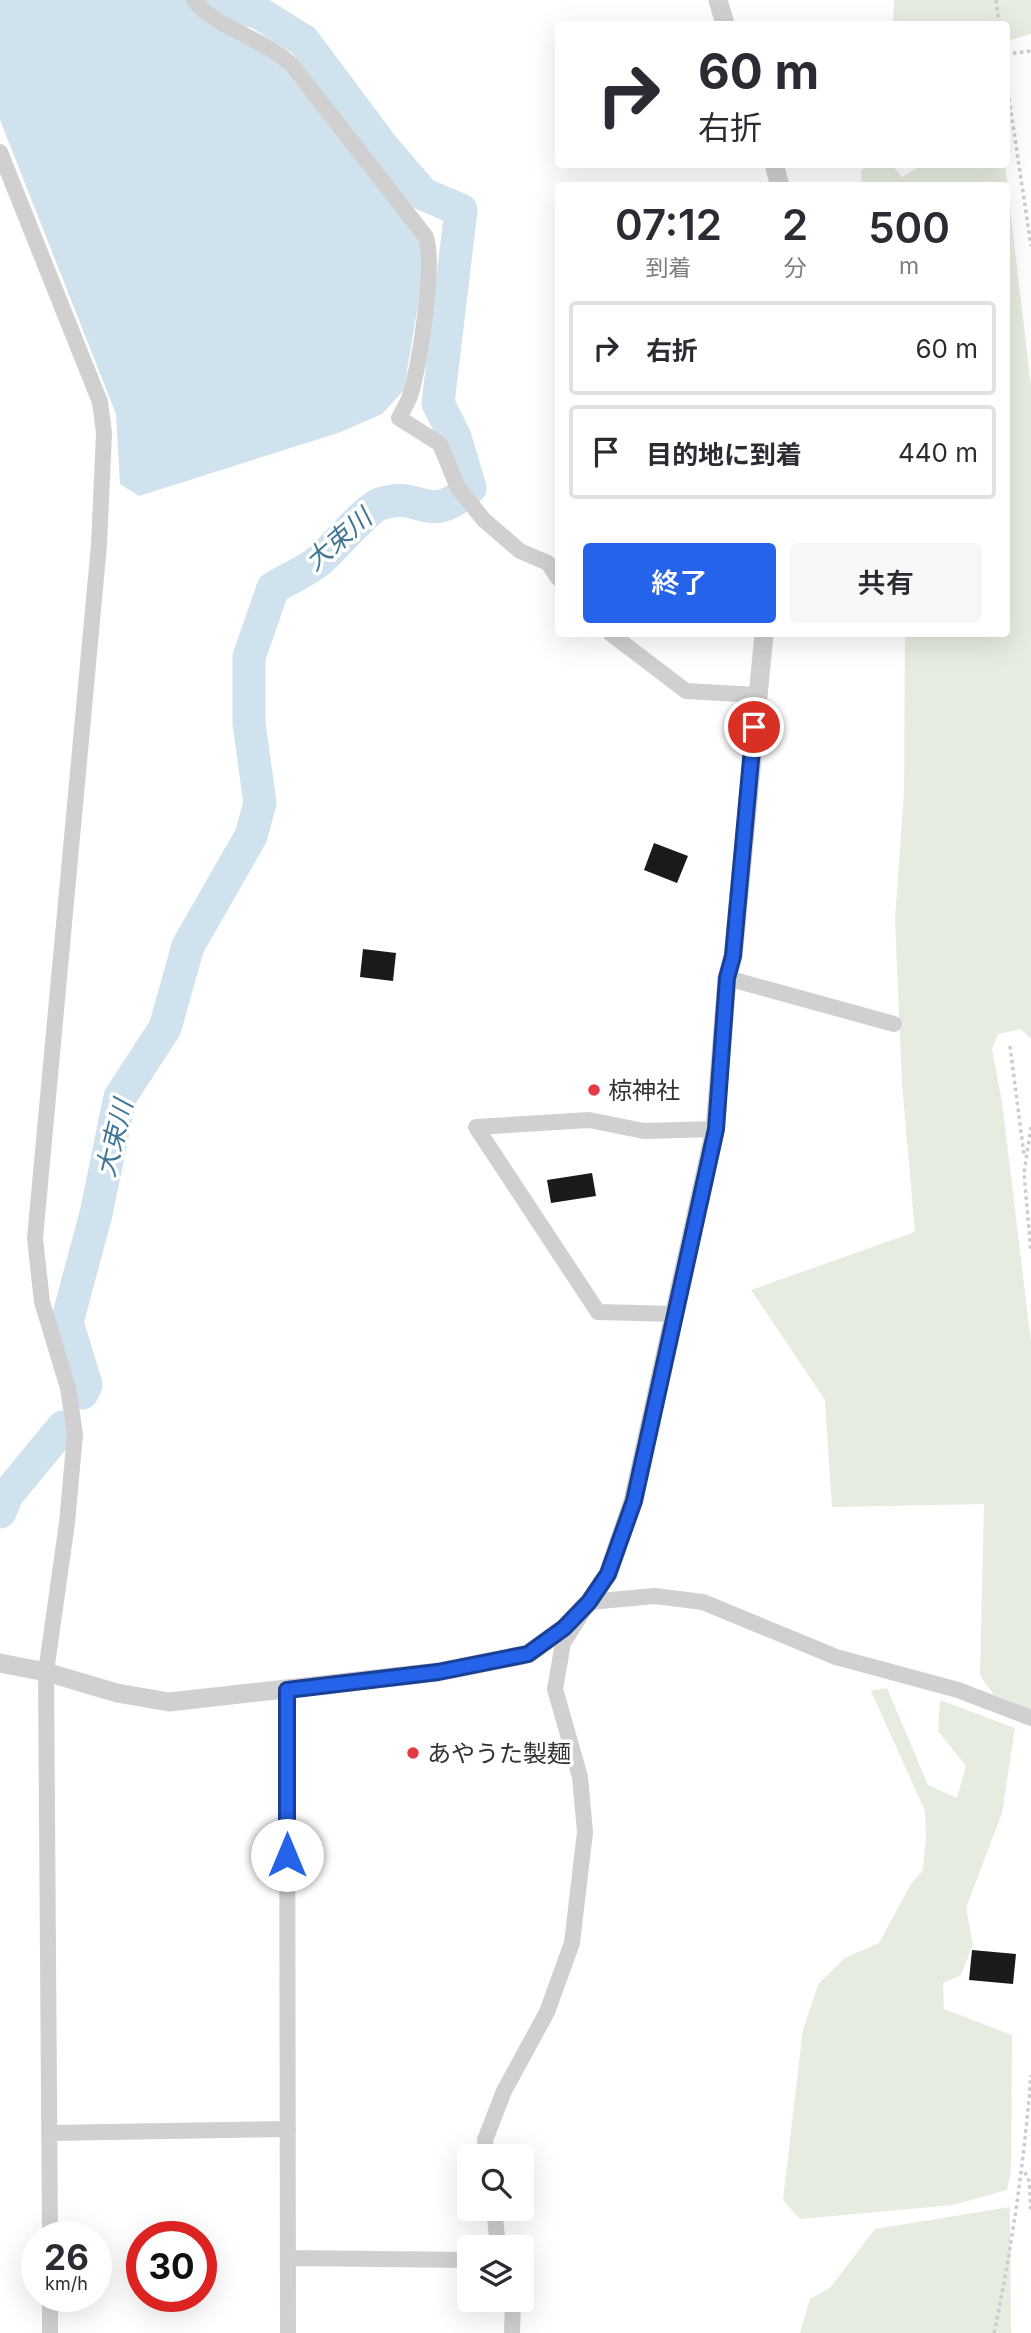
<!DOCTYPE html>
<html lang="ja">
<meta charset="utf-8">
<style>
:root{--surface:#fff;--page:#f7f7f7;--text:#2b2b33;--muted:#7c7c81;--line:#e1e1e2;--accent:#2563eb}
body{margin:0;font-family:Inter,"Noto Sans JP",sans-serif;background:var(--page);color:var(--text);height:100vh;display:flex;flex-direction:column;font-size:26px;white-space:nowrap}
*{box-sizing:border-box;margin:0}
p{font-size:23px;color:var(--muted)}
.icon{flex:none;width:38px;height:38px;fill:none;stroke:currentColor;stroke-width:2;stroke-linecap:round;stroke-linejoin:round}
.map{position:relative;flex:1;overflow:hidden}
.sheet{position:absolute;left:555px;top:182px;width:455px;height:455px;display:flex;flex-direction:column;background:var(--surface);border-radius:7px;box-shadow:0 7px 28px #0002}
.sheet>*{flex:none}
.banner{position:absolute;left:555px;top:21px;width:455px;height:147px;border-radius:7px;box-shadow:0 7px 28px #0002;background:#fff;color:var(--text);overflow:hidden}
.buttons{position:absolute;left:457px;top:2144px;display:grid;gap:14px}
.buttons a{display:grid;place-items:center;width:77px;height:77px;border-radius:7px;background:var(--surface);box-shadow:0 7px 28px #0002;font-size:35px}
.speed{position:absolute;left:21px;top:2221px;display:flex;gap:14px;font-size:35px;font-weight:700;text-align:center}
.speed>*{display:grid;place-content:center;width:91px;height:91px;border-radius:50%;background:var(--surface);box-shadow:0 7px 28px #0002;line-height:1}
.speed small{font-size:18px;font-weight:400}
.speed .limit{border:10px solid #d22;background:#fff;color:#111}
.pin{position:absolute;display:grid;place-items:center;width:60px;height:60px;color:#fff;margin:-30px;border:4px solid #fff;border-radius:50%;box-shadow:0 2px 7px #0007}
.me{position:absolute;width:77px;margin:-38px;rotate:0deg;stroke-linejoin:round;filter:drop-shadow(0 0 5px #0008)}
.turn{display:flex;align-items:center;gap:24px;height:147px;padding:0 28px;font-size:32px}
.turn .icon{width:91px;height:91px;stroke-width:2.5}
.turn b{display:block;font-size:49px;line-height:60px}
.eta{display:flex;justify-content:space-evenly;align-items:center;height:119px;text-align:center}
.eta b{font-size:42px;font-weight:600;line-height:49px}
.primary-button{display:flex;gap:14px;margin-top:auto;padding:14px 28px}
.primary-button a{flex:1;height:80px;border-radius:7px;background:var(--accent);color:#fff;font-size:28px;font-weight:600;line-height:80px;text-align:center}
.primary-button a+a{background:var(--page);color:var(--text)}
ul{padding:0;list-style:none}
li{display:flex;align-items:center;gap:21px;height:94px;margin:0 14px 10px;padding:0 14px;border:4px solid var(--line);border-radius:7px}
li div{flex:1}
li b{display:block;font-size:26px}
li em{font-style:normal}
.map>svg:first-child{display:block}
.green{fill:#e6ecdf}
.water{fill:#cfe2ee}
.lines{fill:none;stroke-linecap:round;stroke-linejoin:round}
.river{stroke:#cfe2ee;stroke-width:33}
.building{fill:#1a1a1a}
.path{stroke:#cdcdcd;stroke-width:3.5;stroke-dasharray:3.5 3.5;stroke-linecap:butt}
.minor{stroke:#d0d0d0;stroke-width:16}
.tertiary{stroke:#d0d0d0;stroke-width:19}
.route-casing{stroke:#184099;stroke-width:18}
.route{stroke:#2563eb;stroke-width:12}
.poi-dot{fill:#e63946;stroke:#fff;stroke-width:2.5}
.labels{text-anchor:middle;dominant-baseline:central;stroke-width:7;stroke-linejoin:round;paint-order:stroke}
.poi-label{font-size:24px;fill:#333;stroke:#fff;text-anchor:start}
.water-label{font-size:26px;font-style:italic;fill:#3f7597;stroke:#fff}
</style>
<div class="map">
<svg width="1031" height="2333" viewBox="0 0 1031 2333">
<rect width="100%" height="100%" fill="#fff"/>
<!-- green -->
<path class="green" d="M 894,0 L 1031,0 L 1031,34 L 1006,41 L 1006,24 L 893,24 Z
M 867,165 L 892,165 L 902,177 L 917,168 L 917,165 L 1005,165 L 1031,386 L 1031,1039 L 1021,1029 L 998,1034 L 992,1049 L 1002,1102 L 1031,1342 L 1031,1710 L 994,1695 L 980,1675 L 984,1504 L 832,1507 L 825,1400 L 751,1290 L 915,1232 L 902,1083 L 895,919 L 904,794 L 905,634 L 1006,634 L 1006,186 L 862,185 L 861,171 Z
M 887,1688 L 928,1785 L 957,1798 L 966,1766 L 938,1731 L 940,1700 L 1015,1728 L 1002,1813 L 966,1908 L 973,1944 L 961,1975 L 943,1983 L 944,2009 L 1012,2035 L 1011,2171 L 1007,2190 L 953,2205 L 800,2219 L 783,2200 L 803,2029 L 819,1983 L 845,1958 L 879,1943 L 911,1884 L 923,1870 L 926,1836 L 925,1811 L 871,1691 Z
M 1010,2207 L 1011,2333 L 800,2333 L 810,2299 L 830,2288 L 875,2229 Z"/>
<!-- water -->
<path class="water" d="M 0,0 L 186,0 C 210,33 252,38 281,65 L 417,233 L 426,255 L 404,390 L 382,414 L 338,433 L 139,496 L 120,484 L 116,414 L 0,120 Z"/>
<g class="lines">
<!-- river -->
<path class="river" d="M 82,1393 L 86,1385 L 67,1322 L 96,1214 L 120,1097 L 165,1028 L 188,946 L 251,836 L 260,803 L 249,723 L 249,657 L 273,588 C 288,579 307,571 320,560 C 334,548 366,509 380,504 C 422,489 427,528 470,488 L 455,437 L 438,403 L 461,210 L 423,194 L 383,147 L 304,41 L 259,13 L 220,0
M 0,1512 L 7,1495 L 63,1427"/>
</g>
<!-- building -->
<path class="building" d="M 654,843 L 688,856 L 677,883 L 644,870 Z
M 363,949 L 396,953 L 393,981 L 360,977 Z
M 592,1173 L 596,1196 L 551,1203 L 547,1180 Z
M 972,1950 L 1016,1954 L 1013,1984 L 969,1980 Z"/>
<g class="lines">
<!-- path -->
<path class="path" d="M 996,0 L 999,24
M 1006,54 L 1031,51
M 1006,78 L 1031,246
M 1010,1046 L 1024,1155
M 1031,1127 L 1024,1173 L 1031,1252
M 1025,2172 L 1029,2181 L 1031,2210
M 994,2333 C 1012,2248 1024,2162 1031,2075"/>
<!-- minor -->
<path class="minor" d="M 194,0 C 214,27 264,39 291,64 L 426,237 C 435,267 420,360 411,393 C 409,401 403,410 399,418 L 440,444 L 458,488 L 484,520 L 520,551 L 548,563 L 558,578
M 0,152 L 100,402 L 104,433 L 99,545 L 35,1238 L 42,1302 L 68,1388 L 75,1434 L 67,1523 L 46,1672 L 50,2236
M 611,634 L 686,691 L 757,695
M 727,978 L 894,1024
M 676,1314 L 598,1312 L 476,1127 L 589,1120 L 644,1131 L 715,1129
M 287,1690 L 288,2333
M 49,2133 L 288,2129
M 487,2156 L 485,2140 L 504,2091 L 547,2012 L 572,1943 L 585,1832 L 580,1777 L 555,1689 L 563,1643 L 589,1602 L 655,1596 L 703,1602 L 836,1657 L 958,1690 L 1031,1718
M 494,2208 L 498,2247
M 288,2258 L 469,2260
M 50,2296 L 50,2333
M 512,2333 L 513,2300"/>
<!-- tertiary -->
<path class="tertiary" d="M 718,0 L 725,24
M 774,164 L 780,186
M 0,1663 L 46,1672 L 117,1693 L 169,1702 L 438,1672 L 528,1654 L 564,1628 L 589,1602 L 608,1574 L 633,1501 L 715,1129 L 727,978 L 733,956 L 764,634"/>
</g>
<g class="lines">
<!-- route casing -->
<g class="route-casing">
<path id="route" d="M 287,1855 L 287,1690 L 438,1672 L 528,1654 L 564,1628 L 589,1602 L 608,1574 L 634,1501 L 716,1129 L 727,978 L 733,956 L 754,727"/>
</g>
<!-- route -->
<use href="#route" class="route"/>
</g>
<!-- markers -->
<g class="poi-dot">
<circle cx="594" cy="1090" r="7"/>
<circle cx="413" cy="1753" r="7"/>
</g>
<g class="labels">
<!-- poi labels -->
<g class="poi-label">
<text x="608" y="1090">椋神社</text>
<text x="427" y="1753">あやうた製麺</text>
</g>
<!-- water labels -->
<g class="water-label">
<text transform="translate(338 539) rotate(-41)">大束川</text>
<text transform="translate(114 1138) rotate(-76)">大束川</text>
</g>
</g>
</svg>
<div class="buttons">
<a><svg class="icon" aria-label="search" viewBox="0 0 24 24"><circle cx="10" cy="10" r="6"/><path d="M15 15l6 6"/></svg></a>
<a><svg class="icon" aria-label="layers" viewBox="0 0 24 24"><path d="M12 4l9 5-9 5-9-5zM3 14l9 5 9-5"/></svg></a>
</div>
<div class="speed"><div>26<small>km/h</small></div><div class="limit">30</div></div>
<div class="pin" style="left:754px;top:727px;background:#d93025"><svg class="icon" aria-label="arrive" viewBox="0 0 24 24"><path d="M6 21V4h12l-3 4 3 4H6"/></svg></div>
<svg class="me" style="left:287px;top:1855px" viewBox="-20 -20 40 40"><circle r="19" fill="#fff"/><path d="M0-13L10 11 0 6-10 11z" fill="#2563eb"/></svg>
<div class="banner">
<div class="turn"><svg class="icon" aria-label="right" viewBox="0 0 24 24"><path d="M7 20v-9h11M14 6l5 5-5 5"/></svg><div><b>60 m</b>右折</div></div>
</div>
<section class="sheet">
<div class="eta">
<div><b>07:12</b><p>到着</p></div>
<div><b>2</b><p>分</p></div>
<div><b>500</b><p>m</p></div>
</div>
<ul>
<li><svg class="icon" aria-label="right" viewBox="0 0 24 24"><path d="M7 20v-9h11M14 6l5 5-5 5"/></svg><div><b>右折</b></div><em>60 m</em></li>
<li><svg class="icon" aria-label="arrive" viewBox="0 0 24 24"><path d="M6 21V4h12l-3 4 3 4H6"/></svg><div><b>目的地に到着</b></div><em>440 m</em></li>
</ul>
<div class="primary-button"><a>終了</a><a>共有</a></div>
</section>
</div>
